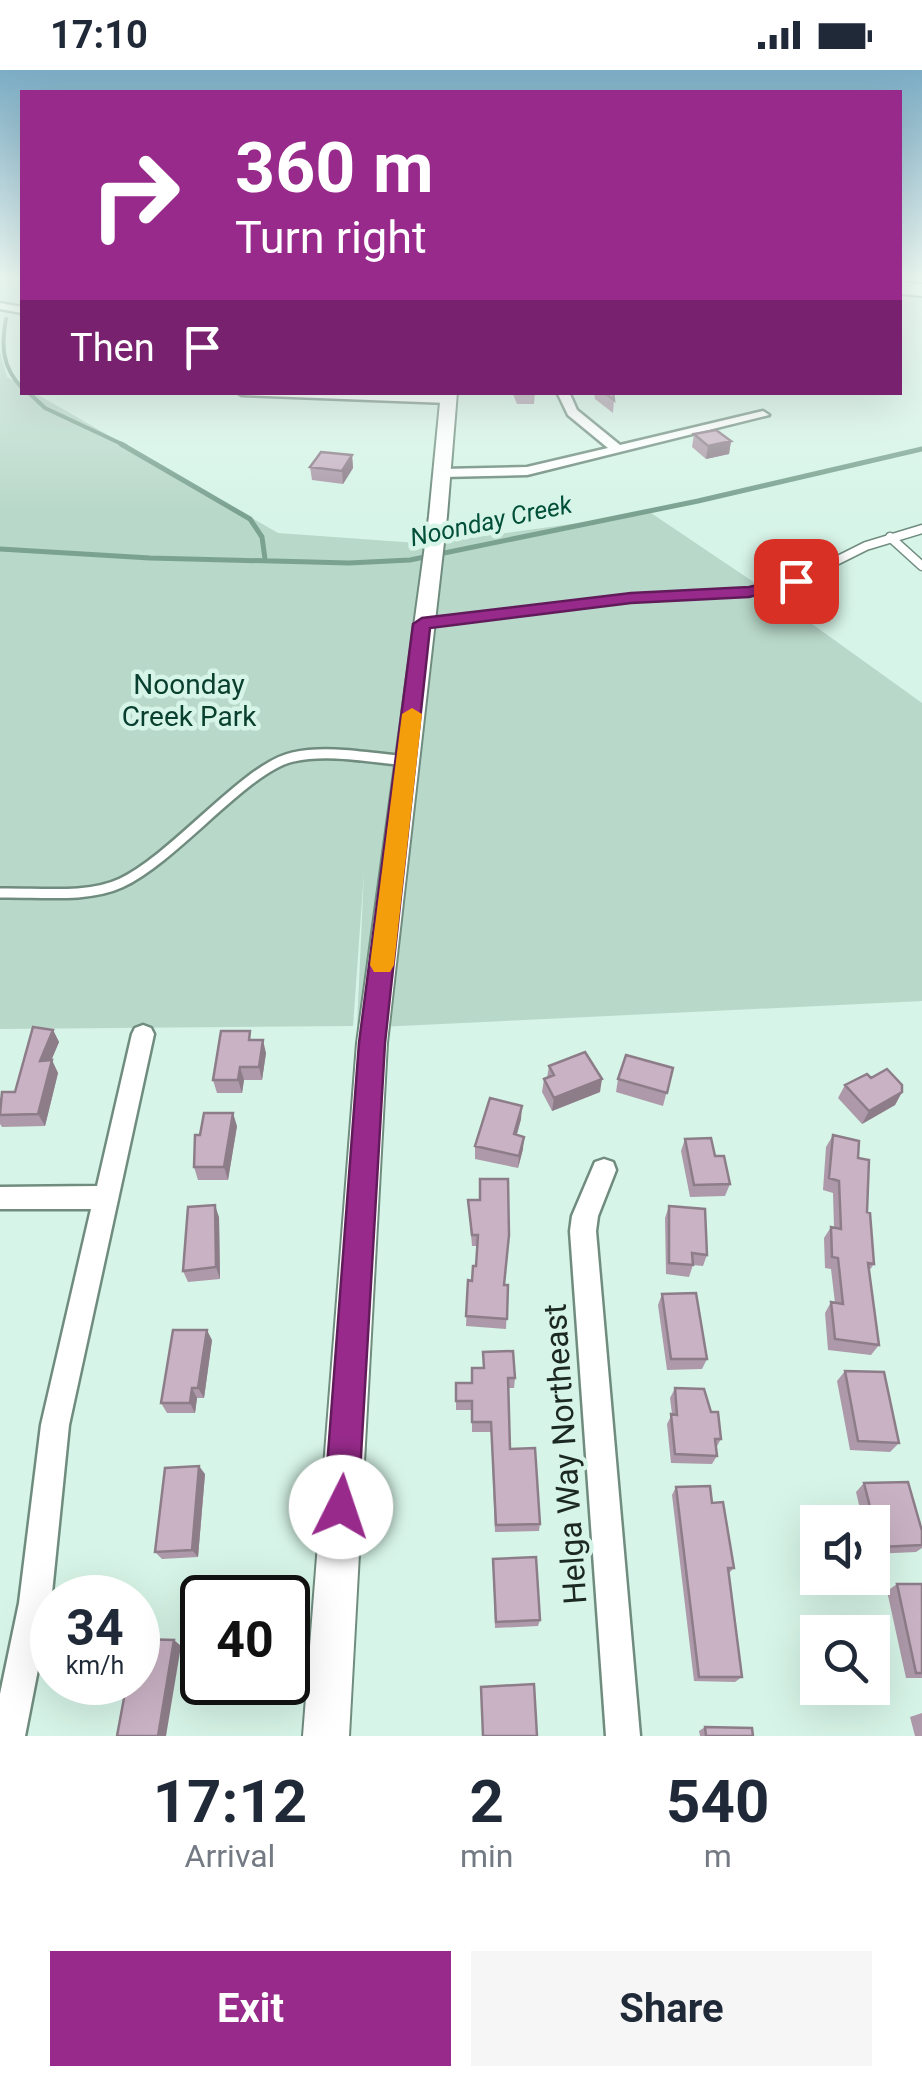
<!DOCTYPE html>
<style>
:root{--surface:#fff;--page:#f6f6f7;--text:#1f2937;--muted:#747a83;--accent:#972a8b}
body{margin:0;font-family:Roboto,sans-serif;background:var(--page);color:var(--text);height:100vh;display:flex;flex-direction:column;font-size:38px;white-space:nowrap}
*{box-sizing:border-box;margin:0}
p{font-size:32px;color:var(--muted)}
.icon{flex:none;width:55px;height:55px;fill:none;stroke:currentColor;stroke-width:2;stroke-linecap:round;stroke-linejoin:round}
.map{position:relative;height:1666px;overflow:hidden}
.drawer{display:flex;flex-direction:column;background:var(--surface);flex:1}
.drawer>*{flex:none}
.guide{position:absolute;left:20px;top:20px;width:882px;height:305px;border-radius:0px;box-shadow:0 10px 40px #0002;background:#972a8b;color:#fff;overflow:hidden}
.tools{position:absolute;left:800px;top:1435px;display:grid;gap:20px}
.tools a{display:grid;place-items:center;width:90px;height:90px;border-radius:0px;background:var(--surface);box-shadow:0 10px 40px #0002;font-size:50px}
.speed{position:absolute;left:30px;top:1505px;display:flex;gap:20px;font-size:50px;font-weight:700;text-align:center}
.speed>*{display:grid;place-content:center;width:130px;height:130px;border-radius:50%;background:var(--surface);box-shadow:0 10px 40px #0002;line-height:1}
.speed small{font-size:25px;font-weight:400}
.speed .limit{border:5px solid #111;border-radius:15px;background:#fff;color:#111}
.pin{position:absolute;display:grid;place-items:center;width:85px;height:85px;color:#fff;margin:-42px;border-radius:20px;box-shadow:0 5px 15px #0006}
.me{position:absolute;width:110px;margin:-55px;rotate:4deg;stroke-linejoin:round;filter:drop-shadow(0 0 8px #0008)}
.turn{display:flex;align-items:center;gap:35px;height:210px;padding:0 50px;font-size:45px}
.turn .icon{width:130px;height:130px;stroke-width:2.5}
.turn b{display:block;font-size:70px;line-height:85px}
.then{display:flex;align-items:center;height:95px;padding:0 50px;background:#0003;gap:20px;font-size:38px}
.eta{display:flex;justify-content:space-evenly;align-items:center;height:170px;text-align:center}
.eta b{font-size:60px;font-weight:700;line-height:70px}
.cta{display:flex;gap:20px;margin-top:auto;padding:20px 50px}
.cta a{flex:1;height:115px;border-radius:0px;background:var(--accent);color:#fff;font-size:40px;font-weight:700;line-height:115px;text-align:center}
.cta a+a{background:var(--page);color:var(--text)}
.status{display:flex;justify-content:space-between;align-items:center;height:70px;padding:0 50px;background:var(--surface);direction:ltr}
.status svg{height:28px;fill:currentColor}
.map>svg:first-child{display:block}
.green{fill:#b8d8c9}
.lines{fill:none;stroke-linecap:round;stroke-linejoin:round}
.stream-far1{stroke:#7ba291;stroke-width:4}
.stream{stroke:#7ba291;stroke-width:5}
.lane-far1-casing{stroke:#708c7f;stroke-width:11}
.lane-casing{stroke:#708c7f;stroke-width:14}
.street-casing{stroke:#708c7f;stroke-width:5}
.secondary-casing{stroke:#708c7f;stroke-width:4}
.highway-casing{stroke:#708c7f;stroke-width:4}
.lane-far1{stroke:#fff;stroke-width:8}
.lane{stroke:#fff;stroke-width:9}
.street{fill:#fff;fill-rule:evenodd}
.secondary{fill:#fff;fill-rule:evenodd}
.highway{fill:#fff;fill-rule:evenodd}
.wall{fill:#ad99a9}
.shaded-wall{fill:#8d7d89}
.building{fill:#c9b2c4;stroke:#8d7d89;stroke-width:2.5}
.route{fill:#972a8b;stroke:#621b5a;stroke-width:2.5}
.slow{fill:#f59e0b}
.labels{text-anchor:middle;dominant-baseline:central;stroke-width:9;stroke-linejoin:round;paint-order:stroke}
.far-water-label{font-size:25px;font-style:italic;fill:#004f39;stroke:#d6f4e7}
.park-label{font-size:28px;fill:#083f2e;stroke:#d6f4e7}
.near-street-label{font-size:32px;fill:#1c2823;stroke:#d6f4e7}
</style>
<div class="status"><b>17:10</b><svg viewBox="0 0 49 12"><path d="M0 12V9h3v3zM5 12V6h3v6zM10 12V3h3v9zM15 12V0h3v12zM26 1h20v11H26zM47 4h2v5h-2z"/></svg></div>
<div class="map">
<svg width="922" height="1666" viewBox="0 0 922 1666">
<rect width="100%" height="100%" fill="#d6f4e7"/>
<!-- green -->
<path class="green" d="M 0,281 L 7,307 L 22,316 L 22,322 L 35,323 L 278,463 L 417,473 L 417,480 L 434,473 L 651,443 L 755,513 L 922,633 L 922,931 L 357,958 L 364,802 L 353,956 L 0,959 Z"/>
<g class="lines">
<!-- stream-far1 -->
<path class="stream-far1" d="M 6,249 C 1,276 2,297 22,318
M 28,322 L 45,338 L 126,376"/>
<!-- stream -->
<path class="stream" d="M 121,374 L 250,449 L 262,467 L 265,489
M 0,479 L 150,488 L 349,493 L 410,490 L 698,431 L 922,379"/>
<!-- lane-far1 casing -->
<g class="lane-far1-casing">
<path id="lane-far1" d="M 890,467 L 922,496
M 422,553 L 631,528 L 749,522 L 796,511 L 866,476 L 922,459"/>
</g>
<!-- lane casing -->
<g class="lane-casing">
<path id="lane" d="M 0,823 C 37,822 87,829 121,813 C 176,787 246,697 293,687 C 329,679 371,688 407,691"/>
</g>
<!-- street casing -->
<g class="street-casing">
<path id="street" d="M 0,233 L 22,237 L 22,243 L 0,239 Z
M 237,322 L 448,325 L 454,329 L 448,333 L 242,325 Z
M 557,322 L 569,322 L 577,340 L 620,375 L 763,341 L 769,345 L 527,405 L 442,407 L 436,403 L 442,399 L 527,397 L 608,378 L 568,345 Z
M 143,955 L 151,958 L 154,964 L 69,1355 L 51,1533 L 25,1666 L 0,1666 L 0,1624 L 19,1533 L 41,1355 L 91,1139 L 0,1139 L 0,1117 L 97,1116 L 132,964 L 135,958 Z
M 604,1089 L 613,1092 L 616,1100 L 598,1146 L 596,1161 L 640,1666 L 606,1666 L 570,1161 L 572,1146 L 595,1092 Z"/>
</g>
<!-- secondary casing -->
<g class="secondary-casing">
<path id="secondary" d="M 441,322 L 457,322 L 447,446 L 387,973 L 349,1666 L 303,1666 L 357,973 L 429,446 Z"/>
</g>
<!-- highway casing -->
<g class="highway-casing">
<path id="highway" d="M 900,212 L 922,214 L 922,226 L 900,224 Z"/>
</g>
<!-- lane-far1 -->
<use href="#lane-far1" class="lane-far1"/>
<!-- lane -->
<use href="#lane" class="lane"/>
<!-- street -->
<use href="#street" class="street"/>
<!-- secondary -->
<use href="#secondary" class="secondary"/>
<!-- highway -->
<use href="#highway" class="highway"/>
</g>
<!-- wall -->
<path class="wall" d="M 512,322 L 535,322 L 534,334 L 517,334 Z
M 594,322 L 613,322 L 614,330 L 613,343 L 595,329 Z
M 694,364 L 731,371 L 729,384 L 706,389 L 692,377 Z
M 352,385 L 353,398 L 343,414 L 312,410 L 310,397 Z
M 53,960 L 59,972 L 51,990 L 58,1003 L 45,1056 L 2,1057 L 0,1054 L 0,1028 L 15,1022 Z
M 252,970 L 266,983 L 262,1010 L 244,1010 L 242,1023 L 217,1023 L 213,1010 Z
M 549,996 L 600,1022 L 552,1041 L 542,1022 L 544,1009 L 547,1008 Z
M 673,998 L 663,1036 L 616,1022 L 618,1009 Z
M 871,1008 L 902,1022 L 895,1035 L 862,1054 L 838,1028 L 845,1015 Z
M 521,1049 L 517,1065 L 523,1079 L 518,1098 L 475,1089 L 475,1076 Z
M 237,1056 L 228,1110 L 198,1110 L 194,1097 Z
M 833,1065 L 858,1088 L 874,1194 L 869,1201 L 879,1275 L 871,1285 L 828,1280 L 825,1243 L 831,1232 L 835,1233 L 831,1199 L 825,1198 L 824,1168 L 831,1157 L 834,1157 L 833,1123 L 823,1120 L 826,1077 Z
M 685,1069 L 715,1086 L 730,1114 L 725,1126 L 690,1127 L 681,1081 Z
M 468,1130 L 504,1215 L 508,1215 L 506,1259 L 466,1256 L 468,1210 L 472,1211 L 476,1196 L 478,1176 L 472,1176 Z
M 669,1136 L 707,1185 L 703,1196 L 693,1195 L 689,1207 L 666,1204 L 665,1148 Z
M 219,1147 L 220,1209 L 188,1212 L 183,1201 Z
M 662,1224 L 707,1289 L 702,1299 L 667,1300 L 658,1235 Z
M 212,1270 L 204,1328 L 197,1328 L 195,1343 L 167,1343 L 161,1333 Z
M 483,1282 L 515,1308 L 514,1318 L 509,1318 L 510,1379 L 540,1454 L 539,1461 L 495,1462 L 491,1362 L 472,1362 L 472,1340 L 456,1340 L 456,1313 L 471,1313 L 483,1298 Z
M 845,1301 L 899,1373 L 890,1382 L 850,1380 L 837,1311 Z
M 675,1318 L 711,1342 L 721,1369 L 716,1378 L 717,1386 L 712,1394 L 671,1393 L 667,1354 L 672,1344 L 670,1328 Z
M 205,1404 L 198,1487 L 162,1489 L 155,1482 Z
M 864,1413 L 922,1461 L 922,1478 L 916,1482 L 872,1484 L 872,1452 L 863,1452 L 856,1422 Z
M 676,1417 L 712,1433 L 734,1498 L 729,1503 L 742,1607 L 735,1612 L 694,1611 L 672,1425 Z
M 493,1489 L 540,1550 L 538,1556 L 495,1558 Z
M 897,1514 L 922,1514 L 922,1608 L 906,1608 L 887,1521 Z
M 922,1643 L 922,1666 L 915,1666 L 910,1647 Z
M 705,1657 L 753,1666 L 700,1666 L 699,1661 Z"/>
<!-- shaded-wall -->
<path class="shaded-wall" d="M 731,371 L 729,384 L 706,389 L 708,376 Z
M 352,385 L 353,398 L 343,414 L 342,401 Z
M 53,960 L 59,972 L 46,1003 L 40,991 Z
M 263,970 L 266,983 L 262,1010 L 259,997 Z
M 52,990 L 58,1003 L 45,1056 L 38,1044 Z
M 240,997 L 244,1010 L 242,1023 L 238,1010 Z
M 602,1009 L 600,1022 L 552,1041 L 554,1028 Z
M 902,1022 L 895,1035 L 862,1054 L 869,1041 Z
M 522,1036 L 521,1049 L 513,1077 L 514,1064 Z
M 233,1043 L 237,1056 L 228,1110 L 224,1097 Z
M 524,1067 L 523,1079 L 518,1098 L 519,1086 Z
M 215,1135 L 219,1147 L 220,1209 L 216,1197 Z
M 207,1260 L 212,1270 L 204,1328 L 198,1318 Z
M 192,1318 L 197,1328 L 195,1343 L 190,1333 Z
M 199,1396 L 205,1404 L 198,1487 L 192,1480 Z
M 174,1570 L 181,1576 L 166,1666 L 158,1666 Z"/>
<!-- building -->
<path class="building" d="M 604,322 L 613,322 L 614,330 Z
M 716,360 L 731,371 L 708,376 L 694,364 Z
M 321,382 L 352,385 L 342,401 L 310,397 Z
M 33,957 L 53,960 L 40,991 L 52,990 L 38,1044 L 0,1045 L 2,1022 L 15,1022 Z
M 221,961 L 250,961 L 249,970 L 263,970 L 259,997 L 240,997 L 238,1010 L 213,1010 Z
M 585,982 L 602,1009 L 554,1028 L 544,1009 L 554,1005 L 549,996 Z
M 626,985 L 673,998 L 667,1023 L 618,1009 Z
M 887,999 L 902,1015 L 902,1022 L 869,1041 L 845,1015 L 867,1004 L 871,1008 Z
M 490,1028 L 522,1036 L 514,1064 L 524,1067 L 519,1086 L 475,1076 Z
M 204,1043 L 233,1043 L 224,1097 L 194,1097 L 195,1065 L 200,1065 Z
M 833,1065 L 859,1071 L 858,1088 L 869,1090 L 867,1142 L 870,1143 L 874,1194 L 868,1193 L 879,1275 L 835,1269 L 831,1232 L 843,1234 L 838,1188 L 832,1187 L 831,1157 L 841,1159 L 839,1111 L 829,1108 Z
M 711,1068 L 715,1086 L 724,1086 L 730,1114 L 694,1115 L 685,1069 Z
M 480,1109 L 508,1109 L 509,1165 L 504,1215 L 508,1215 L 507,1249 L 466,1246 L 468,1210 L 472,1211 L 473,1196 L 476,1196 L 478,1165 L 472,1165 L 468,1130 L 480,1130 Z
M 215,1135 L 216,1197 L 183,1201 L 188,1137 Z
M 669,1136 L 705,1139 L 707,1185 L 692,1183 L 693,1195 L 669,1193 Z
M 696,1223 L 707,1289 L 671,1289 L 662,1224 Z
M 173,1260 L 207,1260 L 198,1318 L 192,1318 L 190,1333 L 161,1333 Z
M 513,1281 L 515,1308 L 508,1308 L 510,1379 L 535,1378 L 540,1454 L 496,1455 L 491,1352 L 472,1352 L 472,1331 L 456,1331 L 456,1313 L 472,1313 L 472,1298 L 484,1298 L 483,1282 Z
M 845,1301 L 884,1302 L 899,1373 L 858,1371 Z
M 675,1318 L 704,1319 L 711,1342 L 718,1342 L 721,1369 L 715,1369 L 717,1386 L 675,1384 L 671,1344 L 677,1345 Z
M 199,1396 L 192,1480 L 155,1482 L 165,1398 Z
M 908,1412 L 922,1461 L 922,1475 L 880,1477 L 864,1413 Z
M 710,1416 L 712,1433 L 723,1432 L 734,1498 L 728,1498 L 742,1607 L 699,1607 L 676,1417 Z
M 536,1487 L 540,1550 L 496,1552 L 493,1489 Z
M 897,1514 L 922,1514 L 922,1603 L 916,1603 Z
M 138,1569 L 174,1570 L 158,1666 L 117,1666 L 127,1612 L 138,1612 Z
M 534,1614 L 537,1666 L 483,1666 L 481,1617 Z
M 705,1657 L 752,1658 L 753,1666 L 706,1666 Z"/>
<!-- sky -->
<linearGradient id="sky" x2="0" y2="1"><stop stop-color="#7cadc5"/><stop offset="0.47" stop-color="#edfaf4"/><stop offset="1" stop-color="#edfaf4" stop-opacity="0"/></linearGradient>
<rect width="922" height="441" fill="url(#sky)"/>
<!-- route -->
<path class="route" d="M 796,506 L 802,507 L 802,514 L 749,527 L 631,533 L 430,558 L 385,973 L 358,1437 L 353,1449 L 341,1454 L 329,1449 L 324,1437 L 359,973 L 413,554 L 422,548 L 631,523 L 749,517 Z"/>
<!-- slow -->
<path class="slow" d="M 412,638 L 422,644 L 394,895 L 390,902 L 374,902 L 370,895 L 402,644 Z"/>
<g class="labels">
<!-- far-water labels -->
<g class="far-water-label">
<text transform="translate(491 451) rotate(-12)">Noonday Creek</text>
</g>
<!-- park labels -->
<g class="park-label">
<text x="189" y="614">Noonday<tspan x="189" dy="32">Creek Park</tspan></text>
</g>
<!-- near-street labels -->
<g class="near-street-label">
<text transform="translate(565 1384) rotate(-94)">Helga Way Northeast</text>
</g>
</g>
</svg>
<div class="tools">
<a><svg class="icon" aria-label="sound" viewBox="0 0 24 24"><path d="M4 9h4l5-4v14l-5-4H4zM17 9q2 3 0 6"/></svg></a>
<a><svg class="icon" aria-label="search" viewBox="0 0 24 24"><circle cx="10" cy="10" r="6"/><path d="M15 15l6 6"/></svg></a>
</div>
<div class="speed"><div>34<small>km/h</small></div><div class="limit">40</div></div>
<div class="pin" style="left:796px;top:511px;background:#d93025"><svg class="icon" aria-label="arrive" viewBox="0 0 24 24"><path d="M6 21V4h12l-3 4 3 4H6"/></svg></div>
<svg class="me" style="left:341px;top:1437px" viewBox="-20 -20 40 40"><circle r="19" fill="#fff"/><path d="M0-13L10 11 0 6-10 11z" fill="#972a8b"/></svg>
<div class="guide">
<div class="turn"><svg class="icon" aria-label="right" viewBox="0 0 24 24"><path d="M7 20v-9h11M14 6l5 5-5 5"/></svg><div><b>360 m</b>Turn right</div></div>
<div class="then">Then<svg class="icon" aria-label="arrive" viewBox="0 0 24 24"><path d="M6 21V4h12l-3 4 3 4H6"/></svg></div>
</div>
</div>
<section class="drawer">
<div class="eta">
<div><b>17:12</b><p>Arrival</p></div>
<div><b>2</b><p>min</p></div>
<div><b>540</b><p>m</p></div>
</div>
<div class="cta"><a>Exit</a><a>Share</a></div>
</section>
